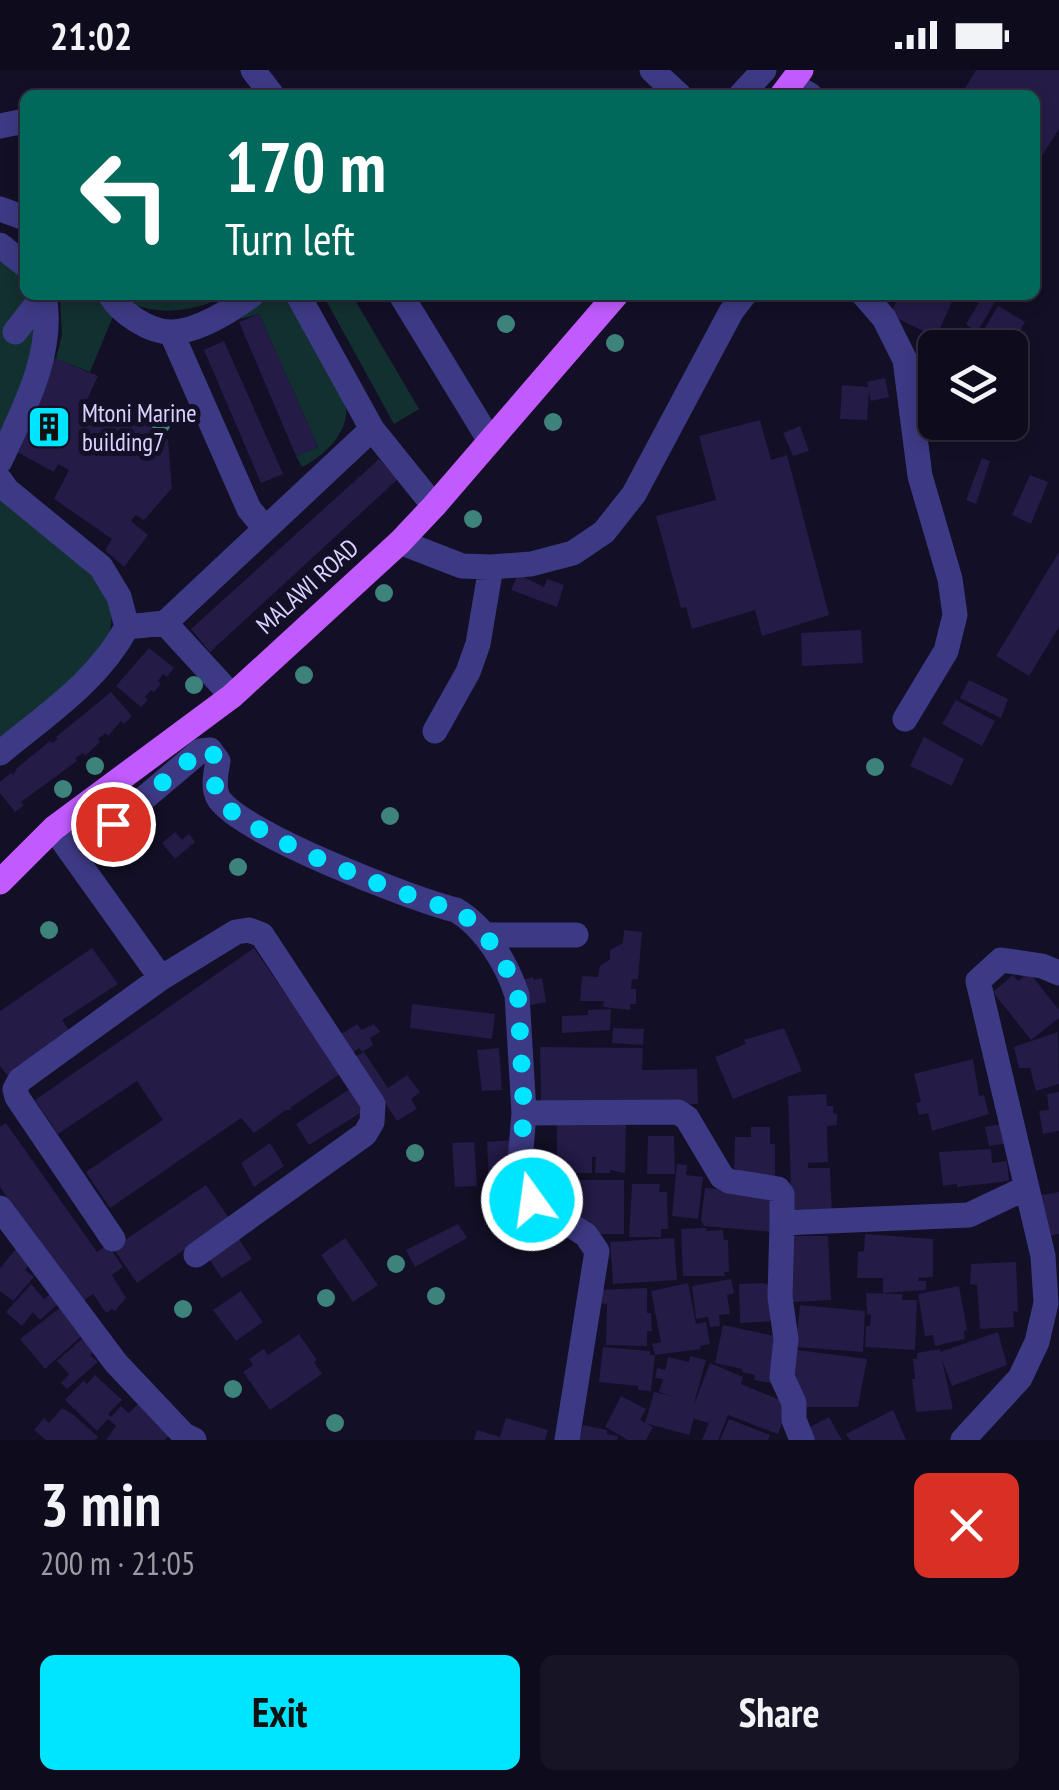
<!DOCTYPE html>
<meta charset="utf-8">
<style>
:root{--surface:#0e0b1c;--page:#171425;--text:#f1f3f6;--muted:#9b9ba3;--line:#2e2b3b;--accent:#00e5ff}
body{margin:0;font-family:"PT Sans Narrow",sans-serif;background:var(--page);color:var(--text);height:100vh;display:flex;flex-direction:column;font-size:38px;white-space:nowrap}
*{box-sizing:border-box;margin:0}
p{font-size:32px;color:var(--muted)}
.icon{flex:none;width:55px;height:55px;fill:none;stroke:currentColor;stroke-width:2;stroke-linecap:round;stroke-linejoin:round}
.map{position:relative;height:1370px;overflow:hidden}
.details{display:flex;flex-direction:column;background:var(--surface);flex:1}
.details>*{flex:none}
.hud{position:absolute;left:20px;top:20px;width:1020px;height:210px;border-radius:15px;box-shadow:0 5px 15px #0003,0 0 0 2px var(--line);background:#00695c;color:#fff;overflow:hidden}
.fabs{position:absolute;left:918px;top:260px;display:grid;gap:20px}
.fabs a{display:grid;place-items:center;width:110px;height:110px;border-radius:15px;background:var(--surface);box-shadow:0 5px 15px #0003,0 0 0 2px var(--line);font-size:50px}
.pin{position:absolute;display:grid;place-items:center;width:85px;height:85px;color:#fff;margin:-42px;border:5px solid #fff;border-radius:50%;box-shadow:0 2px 10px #0007}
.me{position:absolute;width:110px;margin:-55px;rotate:346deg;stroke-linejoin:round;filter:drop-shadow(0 0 8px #0008)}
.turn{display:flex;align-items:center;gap:35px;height:210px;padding:0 40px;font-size:45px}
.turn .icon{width:130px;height:130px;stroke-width:2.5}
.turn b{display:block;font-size:70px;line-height:85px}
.round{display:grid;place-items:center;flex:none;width:105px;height:105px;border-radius:15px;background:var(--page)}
.headline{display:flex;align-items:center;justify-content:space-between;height:170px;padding:0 40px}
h1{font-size:60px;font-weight:700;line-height:75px}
.button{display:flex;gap:20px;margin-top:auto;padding:20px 40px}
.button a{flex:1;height:115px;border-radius:15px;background:var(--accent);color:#111;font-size:40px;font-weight:700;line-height:115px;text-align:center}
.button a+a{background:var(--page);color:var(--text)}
.status{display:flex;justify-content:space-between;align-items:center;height:70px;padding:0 50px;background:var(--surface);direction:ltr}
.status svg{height:28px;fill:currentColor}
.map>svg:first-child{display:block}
.green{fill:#12302f}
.building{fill:#241b47}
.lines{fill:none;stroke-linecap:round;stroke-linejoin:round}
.minor{stroke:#3d3a85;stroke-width:25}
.major{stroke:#c25bff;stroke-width:25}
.tree{fill:#3d827b}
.route{stroke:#00e5ff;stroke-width:18;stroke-dasharray:0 32.4}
.labels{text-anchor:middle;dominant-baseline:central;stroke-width:10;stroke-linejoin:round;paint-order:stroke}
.poi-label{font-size:25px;fill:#d9d4ff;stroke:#130f26;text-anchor:start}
.street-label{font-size:25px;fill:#d9d4ff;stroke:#130f26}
</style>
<div class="status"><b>21:02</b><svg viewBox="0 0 49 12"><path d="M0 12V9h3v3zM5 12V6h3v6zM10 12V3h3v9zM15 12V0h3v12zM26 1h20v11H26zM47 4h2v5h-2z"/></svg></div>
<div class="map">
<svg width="1059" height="1370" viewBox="0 0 1059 1370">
<rect width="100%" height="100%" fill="#130f26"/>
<!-- green -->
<path class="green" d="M 0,186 L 25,207 L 25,225 L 35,225 L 42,262 L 0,372 Z
M 71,225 L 99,225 L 114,244 L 90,302 L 56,289 L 62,265 L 60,230 Z
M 129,225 L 227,225 C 199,240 165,246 135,235 Z
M 323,225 L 352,225 L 419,339 L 394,354 Z
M 265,228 L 288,228 C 303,254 350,318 346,346 C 343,368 321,388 302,397 L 296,386 L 318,377 L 259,244 L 241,249 L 242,245 Z
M 0,426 L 98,505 L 112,544 L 108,578 L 0,675 Z"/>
<!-- building -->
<path class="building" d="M 976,0 L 1059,0 L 1059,59 L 1035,97 L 1035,25 L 961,25 Z
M 899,225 L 955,225 L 936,267 L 890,245 Z
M 983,226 L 995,232 L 977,262 L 966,254 Z
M 998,236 L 1025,252 L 1010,278 L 973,278 Z
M 259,244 L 318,377 L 296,386 L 239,252 Z
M 224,271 L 283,404 L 261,413 L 204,280 Z
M 54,288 L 98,306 L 85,334 L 93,341 L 101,332 L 119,346 L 131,333 L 168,370 L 172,418 L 144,450 L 136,445 L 131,451 L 148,465 L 124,497 L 105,480 L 112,469 L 54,429 L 69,400 L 58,394 L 54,402 L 15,381 Z
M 885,308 L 889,327 L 871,331 L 869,322 L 867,350 L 840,349 L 842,315 L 868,317 L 867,312 Z
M 760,350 L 771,390 L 787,385 L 829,545 L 762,566 L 755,540 L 692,559 L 686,537 L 681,538 L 656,446 L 716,430 L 699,366 Z
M 800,356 L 809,381 L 793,386 L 783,363 Z
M 982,388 L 990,391 L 976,434 L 966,430 Z
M 379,389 L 398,409 L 210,582 L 191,559 Z
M 1030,405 L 1048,412 L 1031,454 L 1012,445 Z
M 1059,482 L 1059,557 L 1029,606 L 996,586 Z
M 518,504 L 544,517 L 547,509 L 564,515 L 557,537 L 511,520 Z
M 861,560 L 863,593 L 802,596 L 801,563 Z
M 149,578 L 174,598 L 167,607 L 163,604 L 158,611 L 161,614 L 154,622 L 151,620 L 145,627 L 148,630 L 141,637 L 116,616 Z
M 969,610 L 1008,629 L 1001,648 L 960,628 Z
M 111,622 L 132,646 L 124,654 L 121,651 L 108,666 L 106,663 L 98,669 L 100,672 L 85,686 L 83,683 L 75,688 L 77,691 L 21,732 L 24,735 L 15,742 L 0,723 L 0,712 L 11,703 L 13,705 L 17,698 L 50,671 L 52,673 L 58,669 L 56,667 Z
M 956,630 L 995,651 L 982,676 L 942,654 Z
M 924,667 L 964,689 L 952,716 L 910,696 Z
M 175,762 L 182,770 L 189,764 L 195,772 L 175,789 L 162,773 Z
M 624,860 L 642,862 L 638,909 L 632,909 L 631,919 L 636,919 L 636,934 L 630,934 L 630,940 L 603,937 L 604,931 L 580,931 L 582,906 L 598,907 L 600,896 L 610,889 L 610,880 L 623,873 Z
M 92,878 L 118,914 L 62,950 L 71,963 L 14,998 L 16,1001 L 8,1006 L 0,996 L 0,941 Z
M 254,878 L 340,1004 L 290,1038 L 292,1040 L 286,1040 L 254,1063 L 241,1048 L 110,1138 L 86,1102 L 163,1050 L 137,1011 L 58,1064 L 35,1030 Z
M 1029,902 L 1059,940 L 1059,948 L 1031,970 L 993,922 L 1013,905 L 1018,911 Z
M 533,907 L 533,910 L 542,908 L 546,932 L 526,936 L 522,910 Z
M 412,934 L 495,944 L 492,969 L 410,958 Z
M 611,939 L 610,960 L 562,963 L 562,946 L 588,945 L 588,940 Z
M 357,954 L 362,960 L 374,954 L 380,962 L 370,968 L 373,975 L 362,982 L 359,978 L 351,984 L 338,966 Z
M 613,958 L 644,959 L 643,975 L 612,973 Z
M 784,958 L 802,1001 L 733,1029 L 715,987 L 746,974 L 744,970 Z
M 1058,962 L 1059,1014 L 1036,1021 L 1030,998 L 1019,998 L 1014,977 Z
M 540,977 L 643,978 L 642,1000 L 697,999 L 698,1034 L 556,1038 L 541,1031 Z
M 499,978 L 502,1020 L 482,1021 L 477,980 Z
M 364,982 L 388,1018 L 407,1005 L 420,1022 L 411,1029 L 417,1039 L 397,1051 L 355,987 Z
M 973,989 L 979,1026 L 984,1025 L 989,1044 L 932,1061 L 928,1043 L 919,1045 L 916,1033 L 921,1032 L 914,1004 Z
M 350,1019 L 365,1040 L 309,1075 L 296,1054 Z
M 1059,1022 L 1059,1061 L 1043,1064 L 1039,1041 L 1049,1040 L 1047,1024 Z
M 826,1024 L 827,1036 L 833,1036 L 833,1043 L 837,1044 L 837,1055 L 827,1056 L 828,1092 L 808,1093 L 808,1098 L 830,1098 L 832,1148 L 792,1150 L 788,1026 Z
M 626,1049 L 625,1103 L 610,1100 L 610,1103 L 595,1103 L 596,1087 L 592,1087 L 592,1103 L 557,1103 L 557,1054 Z
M 6,1053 L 97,1182 L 108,1175 L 123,1197 L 112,1205 L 126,1228 L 115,1241 L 112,1239 L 106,1243 L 93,1224 L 80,1233 L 0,1117 L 0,1057 Z
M 1005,1053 L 1009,1073 L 989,1076 L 985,1057 Z
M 751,1057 L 770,1057 L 770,1074 L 775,1074 L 775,1109 L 734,1109 L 735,1067 L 751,1067 Z
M 648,1066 L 674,1066 L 675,1104 L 647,1104 Z
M 514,1070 L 516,1130 L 490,1131 L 487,1072 Z
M 474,1072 L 477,1116 L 455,1117 L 452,1073 Z
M 270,1073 L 284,1096 L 254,1117 L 241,1093 Z
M 991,1079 L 992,1093 L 1007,1091 L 1009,1111 L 957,1117 L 957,1114 L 943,1116 L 939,1082 Z
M 677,1094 L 687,1095 L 686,1105 L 703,1107 L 698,1149 L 672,1146 Z
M 572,1110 L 624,1110 L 624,1164 L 591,1164 L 590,1151 L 572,1150 Z
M 632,1114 L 660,1114 L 659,1122 L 667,1122 L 668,1159 L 661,1159 L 661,1167 L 629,1167 Z
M 206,1115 L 229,1148 L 137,1213 L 113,1178 Z
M 705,1118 L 776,1123 L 773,1162 L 704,1156 L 701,1151 Z
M 1059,1122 L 1059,1164 L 1044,1167 L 1036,1126 Z
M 458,1154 L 467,1168 L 415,1197 L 406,1180 Z
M 706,1158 L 707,1161 L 723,1160 L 724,1170 L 728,1170 L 729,1202 L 724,1202 L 725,1206 L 683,1206 L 681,1159 Z
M 865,1164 L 933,1169 L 933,1207 L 918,1208 L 918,1211 L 926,1211 L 926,1220 L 883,1223 L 883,1208 L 857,1208 L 858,1182 L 864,1181 Z
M 788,1166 L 828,1166 L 831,1230 L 792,1232 Z
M 345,1168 L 378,1215 L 353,1232 L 321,1185 Z
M 674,1168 L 677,1210 L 613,1214 L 610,1172 Z
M 239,1169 L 252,1189 L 222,1208 L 209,1189 Z
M 18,1177 L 33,1189 L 25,1200 L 34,1207 L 13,1231 L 0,1221 L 0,1198 Z
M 1016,1192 L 1018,1242 L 1013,1241 L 1014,1257 L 980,1259 L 977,1215 L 970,1214 L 971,1194 Z
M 731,1209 L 734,1223 L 727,1225 L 730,1244 L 719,1245 L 720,1256 L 710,1257 L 708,1247 L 696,1249 L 692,1216 Z
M 688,1213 L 696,1254 L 706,1252 L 710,1274 L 700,1276 L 701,1279 L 655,1285 L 651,1321 L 638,1320 L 638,1316 L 599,1312 L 603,1277 L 650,1281 L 650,1285 L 655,1285 L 652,1274 L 661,1272 L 651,1221 Z
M 761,1213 L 774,1215 L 775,1251 L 740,1253 L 739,1214 Z
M 31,1214 L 44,1229 L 51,1223 L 61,1231 L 40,1250 L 33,1242 L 22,1256 L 6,1242 Z
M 959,1216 L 967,1260 L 964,1261 L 965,1269 L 935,1276 L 933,1265 L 925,1266 L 918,1224 Z
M 647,1218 L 647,1243 L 651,1243 L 652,1261 L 647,1261 L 647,1276 L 606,1275 L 607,1234 L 598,1233 L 597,1220 Z
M 241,1221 L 263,1252 L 236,1271 L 213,1240 Z
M 866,1223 L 902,1224 L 902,1230 L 917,1230 L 915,1280 L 865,1277 L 866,1256 L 870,1256 L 871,1245 L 867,1244 Z
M 800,1235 L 865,1241 L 863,1282 L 796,1277 Z
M 62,1236 L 85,1263 L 45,1299 L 20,1269 Z
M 723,1255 L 784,1268 L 771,1313 L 754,1310 L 755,1305 L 742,1302 L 742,1299 L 715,1293 Z
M 998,1262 L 1007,1295 L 952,1316 L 942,1290 L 953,1339 L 916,1342 L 912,1309 L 915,1309 L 913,1289 L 917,1289 L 917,1283 L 940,1279 L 940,1282 Z
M 299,1264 L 317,1290 L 314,1292 L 322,1304 L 270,1340 L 243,1302 L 253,1295 L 249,1289 L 264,1279 L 268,1285 Z
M 84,1267 L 95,1281 L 90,1285 L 98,1292 L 67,1319 L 61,1313 L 69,1304 L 57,1291 Z
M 797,1280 L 867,1289 L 858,1337 L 803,1337 L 793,1326 Z
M 690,1286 L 706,1290 L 693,1337 L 710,1293 L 743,1307 L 741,1314 L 790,1334 L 778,1364 L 728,1345 L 718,1370 L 702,1370 L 709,1353 L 694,1349 L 698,1335 L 689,1365 L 645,1353 L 654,1322 L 673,1326 L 659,1322 L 663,1309 L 655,1308 L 657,1298 L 665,1300 L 668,1287 L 689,1292 Z
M 95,1305 L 122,1330 L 108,1344 L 111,1347 L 121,1336 L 129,1343 L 140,1332 L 172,1362 L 165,1370 L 106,1370 L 116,1356 L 108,1349 L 97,1361 L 65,1330 L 83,1311 L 87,1314 Z
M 621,1326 L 646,1339 L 640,1350 L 653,1357 L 646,1370 L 628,1370 L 605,1357 Z
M 62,1338 L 74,1345 L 98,1367 L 95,1370 L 46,1370 L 34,1360 L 44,1348 L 49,1353 Z
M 893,1340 L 906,1370 L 850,1370 L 846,1364 Z
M 829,1347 L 842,1370 L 807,1370 L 802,1361 Z
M 506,1348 L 548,1360 L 545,1370 L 474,1370 L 477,1360 L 500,1367 Z
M 729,1349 L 770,1365 L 768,1370 L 720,1370 Z
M 583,1355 L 607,1360 L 607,1364 L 618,1366 L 617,1370 L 579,1370 Z"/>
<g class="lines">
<!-- minor -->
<path class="minor" d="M 253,0 L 272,25
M 652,0 L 679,25
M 791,14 L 810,25
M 741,25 L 764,0
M 0,56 L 25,51
M 0,139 L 25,148
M 0,175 L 25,195
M 110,225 C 121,243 149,262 171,262 C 197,262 232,240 252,225
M 298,225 L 372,359 L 434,436
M 401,225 L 490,371
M 864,225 L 884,248 L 905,290 L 920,406 L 950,509 L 955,545 L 946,581 L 905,649
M 15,262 L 40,230
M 171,262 L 249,439 L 264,457
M 0,391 C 24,339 55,282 44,225
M 0,410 L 7,420 L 101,497 L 119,527 L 127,557 L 165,553 L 372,359
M 400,472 L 462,496 L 491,497 L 531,494 L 573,483 L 604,462 L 634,424 L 731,242 L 744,225
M 165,553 L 232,626
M 435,661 L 468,602 L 478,574 L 491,497
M 0,683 C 46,645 98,611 127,557
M 63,771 L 161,908 L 20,1010 L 15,1019 L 17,1027 L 113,1169
M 70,781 L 84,779 L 200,681 L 210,680 L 218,691 C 216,703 212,718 219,729 C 243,764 411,829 456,840 C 485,857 507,894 517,925 L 524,1043 L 518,1115 L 523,1124 L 586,1165 L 597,1181 L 567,1370
M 484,865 L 576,865
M 161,908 L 236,862 L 249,860 L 262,865 L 373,1034 L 372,1052 L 365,1064 L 196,1185
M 524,1043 L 678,1042 L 687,1048 L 722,1107 L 729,1111 L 778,1119 L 782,1124 L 782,1153 L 969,1145 L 1026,1118
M 0,1138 L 116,1293 L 184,1365 L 194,1370
M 782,1153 L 780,1227 L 786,1269 L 782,1307 L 794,1333 L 794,1350 L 802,1370
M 963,1370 L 1020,1308 L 1037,1272 L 1046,1233 L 1043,1186 L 978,911 L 1001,890 L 1042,896 L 1059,903"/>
<!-- major -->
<path class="major" d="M 782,25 L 801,0
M 0,812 L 54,758 L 232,626 L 400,472 L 434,436 L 616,225"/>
</g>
<!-- trees -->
<g class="tree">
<circle cx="506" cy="254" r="9"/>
<circle cx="615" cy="273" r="9"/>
<circle cx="553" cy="352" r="9"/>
<circle cx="161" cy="355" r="9"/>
<circle cx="473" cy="449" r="9"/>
<circle cx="384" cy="523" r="9"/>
<circle cx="304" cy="605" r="9"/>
<circle cx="194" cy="615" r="9"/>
<circle cx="95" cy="696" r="9"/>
<circle cx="875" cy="697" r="9"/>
<circle cx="63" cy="719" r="9"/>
<circle cx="390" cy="746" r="9"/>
<circle cx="238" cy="797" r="9"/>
<circle cx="49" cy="860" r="9"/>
<circle cx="415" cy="1083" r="9"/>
<circle cx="396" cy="1194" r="9"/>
<circle cx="436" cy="1226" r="9"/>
<circle cx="326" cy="1228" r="9"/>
<circle cx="183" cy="1239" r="9"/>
<circle cx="233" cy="1319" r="9"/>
<circle cx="335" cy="1353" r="9"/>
</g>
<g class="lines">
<!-- route -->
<path class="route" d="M 113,754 L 200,681 L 210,680 L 218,691 C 216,703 212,718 219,729 C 243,764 411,829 456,840 C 485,857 507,894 518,925 L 524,1042 L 518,1115 L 532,1130"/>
</g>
<!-- icons -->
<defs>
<g id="building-square" transform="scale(2.25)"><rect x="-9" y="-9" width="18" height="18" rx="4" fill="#00e5ff" stroke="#130f26"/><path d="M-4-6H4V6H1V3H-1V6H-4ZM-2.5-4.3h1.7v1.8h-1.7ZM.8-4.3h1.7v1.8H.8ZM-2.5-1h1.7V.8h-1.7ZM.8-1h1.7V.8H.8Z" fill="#111"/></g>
</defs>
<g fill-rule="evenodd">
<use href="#building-square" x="49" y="357"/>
</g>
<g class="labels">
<!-- poi labels -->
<g class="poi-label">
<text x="82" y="343">Mtoni Marine<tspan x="82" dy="29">building7</tspan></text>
</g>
<!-- street labels -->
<g class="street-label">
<text transform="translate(307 516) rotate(-42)">MALAWI ROAD</text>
</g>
</g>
</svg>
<div class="fabs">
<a><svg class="icon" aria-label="layers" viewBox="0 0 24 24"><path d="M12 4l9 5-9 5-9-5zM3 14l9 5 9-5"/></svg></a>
</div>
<div class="pin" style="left:113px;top:754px;background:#d93025"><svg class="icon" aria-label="arrive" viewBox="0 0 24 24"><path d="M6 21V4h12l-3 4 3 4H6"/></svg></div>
<svg class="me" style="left:532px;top:1130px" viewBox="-20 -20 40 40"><circle r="17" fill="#00e5ff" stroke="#fff" stroke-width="3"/><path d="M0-11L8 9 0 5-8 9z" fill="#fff"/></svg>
<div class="hud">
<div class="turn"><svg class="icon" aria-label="left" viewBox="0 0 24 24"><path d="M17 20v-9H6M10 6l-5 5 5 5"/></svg><div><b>170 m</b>Turn left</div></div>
</div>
</div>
<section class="details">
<div class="headline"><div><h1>3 min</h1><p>200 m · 21:05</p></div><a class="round" style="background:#d93025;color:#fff"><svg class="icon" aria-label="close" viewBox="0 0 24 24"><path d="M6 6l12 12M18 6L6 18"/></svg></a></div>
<div class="button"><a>Exit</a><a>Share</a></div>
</section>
